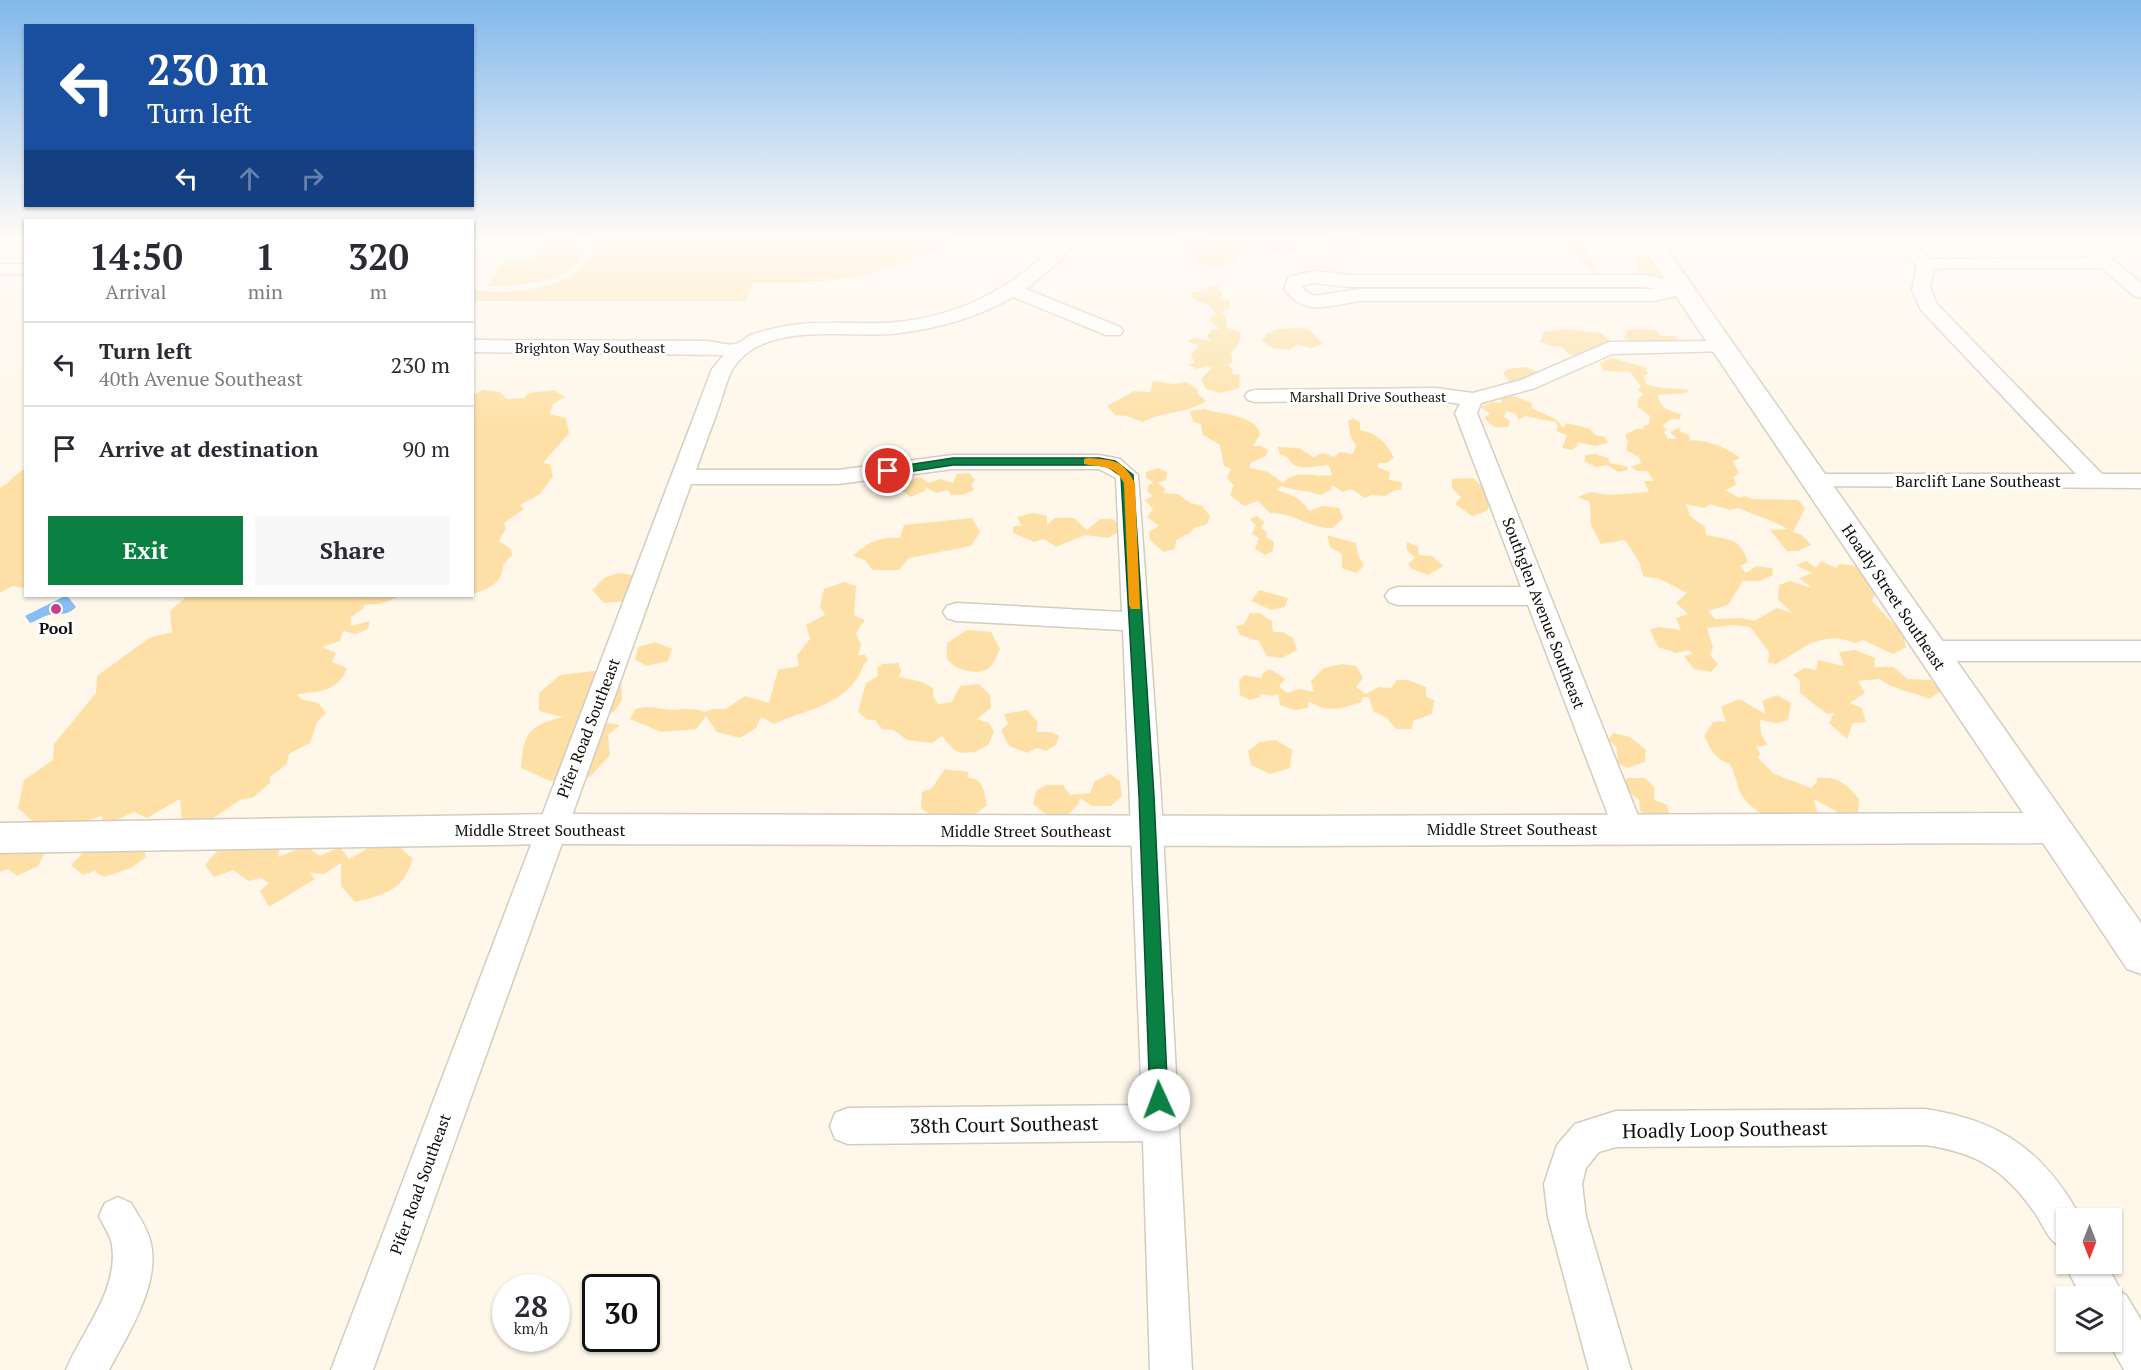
<!DOCTYPE html>
<style>
:root{--surface:#fff;--page:#f7f7f7;--text:#2b2b33;--muted:#7c7c81;--line:#e1e1e2;--accent:#0b8043}
body{margin:0;font-family:"PT Serif",serif;background:var(--page);color:var(--text);height:100vh;display:flex;flex-direction:column;font-size:22px;white-space:nowrap}
*{box-sizing:border-box;margin:0}
p{font-size:20px;color:var(--muted)}
.icon{flex:none;width:33px;height:33px;fill:none;stroke:currentColor;stroke-width:2;stroke-linecap:round;stroke-linejoin:round}
.map{position:relative;flex:1;overflow:hidden}
.details{position:absolute;left:24px;top:219px;width:450px;height:378px;display:flex;flex-direction:column;background:var(--surface);border-radius:0px;box-shadow:0 2px 4px #0004}
.details>*{flex:none}
.hud{position:absolute;left:24px;top:24px;width:450px;height:183px;border-radius:0px;box-shadow:0 2px 4px #0004;background:#1a4fa0;color:#fff;overflow:hidden}
.needle{width:39px;rotate:180deg}
.tools{position:absolute;left:2056px;top:1208px;display:grid;gap:12px}
.tools a{display:grid;place-items:center;width:66px;height:66px;border-radius:0px;background:var(--surface);box-shadow:0 2px 4px #0004;font-size:30px}
.speed{position:absolute;left:492px;top:1274px;display:flex;gap:12px;font-size:30px;font-weight:700;text-align:center}
.speed>*{display:grid;place-content:center;width:78px;height:78px;border-radius:50%;background:var(--surface);box-shadow:0 2px 4px #0004;line-height:1}
.speed small{font-size:15px;font-weight:400}
.speed .limit{border:3px solid #111;border-radius:9px;background:#fff;color:#111}
.pin{position:absolute;display:grid;place-items:center;width:51px;height:51px;color:#fff;margin:-26px;border:3px solid #fff;border-radius:50%;box-shadow:0 2px 6px #0007}
.me{position:absolute;width:66px;margin:-33px;rotate:358deg;stroke-linejoin:round;filter:drop-shadow(0 0 4px #0008)}
.turn{display:flex;align-items:center;gap:21px;height:126px;padding:0 24px;font-size:27px}
.turn .icon{width:78px;height:78px;stroke-width:2.5}
.turn b{display:block;font-size:42px;line-height:51px}
.lanes{display:flex;align-items:center;height:57px;padding:0 24px;background:#0003;justify-content:center;gap:30px;direction:ltr}
.lanes .off{opacity:.35}
.eta{display:flex;justify-content:space-evenly;align-items:center;height:102px;text-align:center}
.eta b{font-size:36px;font-weight:600;line-height:42px}
.action{display:flex;gap:12px;margin-top:auto;padding:12px 24px}
.action a{flex:1;height:69px;border-radius:0px;background:var(--accent);color:#fff;font-size:24px;font-weight:600;line-height:69px;text-align:center}
.action a+a{background:var(--page);color:var(--text)}
ul{padding:0;list-style:none}
li{display:flex;align-items:center;gap:18px;height:84px;padding:0 24px;border-top:2px solid var(--line)}
li div{flex:1}
li b{display:block;font-size:22px}
li em{font-style:normal}
.map>svg:first-child{display:block}
.green{fill:#fee0a6}
.water{fill:#88bff2}
.lines{fill:none;stroke-linecap:round;stroke-linejoin:round}
.minor-casing{stroke:#d3ccbf;stroke-width:3}
.tertiary-casing{stroke:#d3ccbf;stroke-width:3}
.minor{fill:#fff;fill-rule:evenodd}
.tertiary{fill:#fff;fill-rule:evenodd}
.route{fill:#0b8043;stroke:#07532c;stroke-width:1.5}
.slow{fill:#f59e0b}
.poi-dot{fill:#c1418c;stroke:#fff;stroke-width:2}
.labels{text-anchor:middle;dominant-baseline:central;stroke-width:6;stroke-linejoin:round;paint-order:stroke}
.far-street-label{font-size:14px;fill:#100e09;stroke:#fff}
.street-label{font-size:16px;fill:#100e09;stroke:#fff}
.poi-label{font-size:16px;font-weight:bold;fill:#100e09;stroke:#fff}
.near-street-label{font-size:20px;fill:#100e09;stroke:#fff}
</style>
<div class="map">
<svg width="2141" height="1370" viewBox="0 0 2141 1370">
<rect width="100%" height="100%" fill="#fff7ea"/>
<!-- green -->
<path class="green" d="M 544,238 L 576,238 C 578,242 582,247 583,251 C 585,280 507,288 487,286 L 504,260 L 532,260 Z
M 590,238 L 960,238 L 946,247 L 862,276 L 804,283 L 753,283 L 746,301 L 473,301 L 473,289 C 506,298 584,287 595,248 Z
M 1169,238 L 1210,238 L 1231,245 L 1237,240 L 1248,239 L 1258,244 L 1278,240 L 1307,247 L 1294,253 L 1283,248 L 1280,251 C 1266,251 1254,250 1240,249 L 1235,260 L 1217,267 L 1201,265 L 1192,255 L 1198,248 L 1190,243 L 1180,245 Z
M 1323,238 L 1363,238 L 1375,243 L 1369,248 L 1347,248 L 1338,251 L 1318,242 Z
M 1565,240 L 1582,243 L 1589,252 L 1586,256 L 1592,259 L 1592,263 L 1596,265 L 1594,269 L 1599,272 L 1596,274 L 1589,270 L 1575,250 L 1562,249 L 1556,243 Z
M 1638,257 L 1650,259 L 1658,274 L 1651,277 L 1638,273 L 1638,266 L 1631,259 Z
M 1210,286 L 1218,286 L 1222,294 L 1219,299 L 1230,301 L 1230,309 L 1220,312 L 1227,318 L 1226,327 L 1241,333 L 1238,345 L 1231,353 L 1233,361 L 1228,366 L 1233,369 L 1232,374 L 1240,375 L 1239,388 L 1221,393 L 1206,389 L 1201,379 L 1212,368 L 1208,366 L 1196,369 L 1188,364 L 1195,363 L 1191,354 L 1199,346 L 1188,341 L 1195,338 L 1212,341 L 1207,336 L 1212,329 L 1220,329 L 1209,320 L 1216,314 L 1208,305 L 1192,298 L 1191,293 L 1207,291 Z
M 1297,328 L 1308,329 L 1323,344 L 1310,348 L 1297,344 L 1290,350 L 1273,348 L 1262,341 L 1267,333 L 1279,329 Z
M 1566,329 L 1601,333 L 1612,342 L 1592,359 L 1569,354 L 1560,346 L 1555,347 L 1540,342 L 1544,332 Z
M 1642,329 L 1657,331 L 1661,336 L 1676,336 L 1678,342 L 1640,345 L 1624,338 L 1628,330 Z
M 1611,358 C 1624,360 1632,365 1645,367 L 1648,374 L 1644,376 L 1646,384 C 1657,389 1676,388 1689,390 L 1686,393 L 1658,395 C 1660,408 1669,411 1681,414 L 1680,419 L 1671,419 L 1662,426 L 1667,429 L 1664,432 L 1668,439 L 1677,439 L 1670,432 L 1681,427 L 1679,431 L 1689,435 L 1690,441 C 1703,438 1731,449 1740,458 L 1733,461 L 1739,473 L 1734,477 L 1736,485 L 1725,490 L 1739,498 L 1745,496 L 1752,499 L 1798,500 L 1805,508 L 1793,532 L 1802,535 L 1811,545 L 1798,551 L 1787,551 L 1770,530 L 1787,529 C 1771,519 1755,516 1739,508 L 1730,510 L 1710,504 L 1704,508 L 1686,504 L 1690,516 L 1705,527 L 1706,535 C 1729,540 1740,537 1748,562 L 1740,566 L 1746,573 L 1756,566 L 1772,568 L 1773,575 L 1760,581 L 1743,581 L 1728,605 L 1708,611 L 1715,619 L 1741,618 L 1754,621 L 1777,608 L 1792,613 L 1778,599 L 1779,585 L 1790,581 L 1812,588 L 1799,578 L 1812,573 L 1796,565 L 1807,561 L 1816,568 L 1821,561 L 1836,568 L 1840,564 L 1856,566 L 1875,593 L 1872,601 L 1903,634 L 1906,647 L 1893,654 L 1863,640 L 1856,643 C 1820,630 1805,648 1776,664 L 1768,663 L 1769,652 L 1750,627 L 1733,625 L 1707,628 L 1713,648 L 1710,655 L 1718,664 L 1711,672 L 1694,669 L 1684,656 L 1693,654 L 1689,650 L 1676,653 L 1658,647 L 1650,630 L 1659,627 L 1681,630 L 1676,618 L 1688,614 L 1676,603 L 1687,593 L 1660,579 L 1643,576 L 1640,563 L 1625,540 L 1601,544 L 1591,525 L 1590,502 L 1578,497 L 1590,492 L 1608,495 L 1649,492 L 1644,481 L 1654,481 L 1647,471 L 1637,471 L 1631,467 L 1641,463 L 1639,457 L 1626,450 L 1628,442 L 1625,435 L 1636,429 L 1644,429 L 1643,426 L 1649,424 L 1650,416 L 1638,407 L 1638,400 L 1643,394 L 1638,390 L 1641,386 L 1630,372 L 1604,371 L 1600,363 Z
M 1524,367 L 1539,372 L 1532,385 L 1510,382 L 1503,373 L 1508,369 Z
M 1153,381 L 1174,384 L 1187,382 L 1198,390 L 1198,394 L 1206,401 C 1185,415 1164,410 1143,422 L 1127,416 L 1115,415 L 1107,406 L 1134,391 L 1150,392 Z
M 483,390 L 500,392 L 506,399 L 524,398 L 528,393 L 554,390 L 565,397 L 553,404 L 550,414 L 566,418 L 569,433 L 543,463 L 550,464 L 553,476 L 540,494 L 520,505 L 524,509 L 504,523 L 506,528 L 499,541 L 511,549 L 512,555 L 503,565 C 503,583 488,589 473,594 L 472,395 Z
M 1515,396 L 1532,403 L 1532,408 L 1557,420 L 1563,428 L 1567,423 L 1590,429 L 1595,435 L 1605,437 L 1608,443 L 1595,446 L 1577,442 L 1578,445 L 1572,450 L 1562,448 L 1567,435 L 1556,431 L 1558,427 L 1556,422 L 1525,416 L 1519,420 L 1516,414 L 1506,411 L 1504,417 L 1510,421 L 1508,427 L 1494,427 L 1484,418 L 1490,414 L 1481,407 L 1492,402 L 1502,403 L 1501,397 Z
M 1204,409 C 1220,414 1256,415 1260,434 L 1253,446 L 1261,446 L 1268,450 L 1266,456 L 1250,463 L 1250,468 L 1268,472 L 1283,483 C 1296,468 1315,478 1332,475 L 1329,465 C 1313,466 1296,473 1287,457 L 1280,455 L 1278,447 L 1299,448 L 1313,457 L 1323,453 L 1334,457 L 1340,452 L 1353,454 L 1356,445 L 1351,438 L 1348,421 L 1353,418 L 1360,422 L 1360,430 C 1376,432 1388,444 1394,458 L 1387,463 L 1379,463 L 1377,467 L 1390,472 L 1389,480 L 1402,482 L 1401,490 L 1395,490 L 1385,496 L 1371,495 L 1365,498 L 1351,489 L 1343,492 L 1332,485 L 1331,490 L 1321,495 C 1307,490 1294,491 1281,486 L 1276,490 C 1289,493 1301,498 1309,511 L 1323,506 L 1339,508 L 1343,518 L 1333,528 C 1309,529 1294,512 1270,513 L 1258,501 L 1244,506 L 1230,495 L 1234,485 L 1227,478 L 1231,469 L 1224,466 L 1220,445 L 1203,435 L 1201,424 L 1193,422 L 1190,411 Z
M 1595,454 L 1608,458 L 1610,463 L 1628,467 L 1627,470 L 1618,472 L 1607,465 L 1596,467 L 1585,462 L 1585,455 Z
M 1158,468 L 1167,472 L 1166,480 L 1157,483 L 1165,488 L 1164,493 L 1178,494 L 1190,503 L 1201,505 L 1210,516 L 1207,524 L 1194,528 L 1190,533 L 1176,540 L 1175,549 L 1163,552 L 1150,540 L 1149,532 L 1159,526 L 1147,517 L 1153,509 L 1145,500 L 1153,496 L 1148,492 L 1148,486 L 1153,482 L 1146,478 L 1146,472 Z
M 25,469 L 25,588 L 12,586 L 0,593 L 0,488 C 9,483 15,474 25,469 Z
M 969,473 L 975,480 L 971,485 L 974,490 L 963,495 L 951,495 L 948,490 L 936,493 L 926,487 L 925,491 L 910,497 L 899,489 L 904,481 L 921,477 L 928,483 L 940,479 L 953,483 L 957,474 Z
M 1473,478 L 1486,490 L 1492,500 L 1487,511 L 1472,516 L 1455,504 L 1461,497 L 1452,488 L 1452,479 Z
M 1034,513 L 1047,516 L 1047,525 L 1055,518 L 1074,518 L 1087,530 L 1100,519 L 1113,519 L 1123,529 L 1108,538 L 1085,535 L 1056,547 L 1044,539 L 1034,542 L 1013,533 L 1013,526 L 1022,526 L 1017,517 Z
M 1257,516 L 1264,522 L 1261,528 L 1267,532 L 1266,537 L 1274,542 L 1273,551 L 1265,555 L 1255,549 L 1259,538 L 1252,534 L 1256,525 L 1250,519 Z
M 972,518 L 980,532 L 971,546 L 909,558 L 899,570 L 873,570 L 865,560 L 853,556 C 868,542 879,536 900,538 L 904,525 Z
M 1327,535 L 1356,543 L 1358,555 L 1364,566 L 1356,573 L 1342,568 L 1342,554 L 1330,547 Z
M 1407,542 L 1418,547 L 1419,555 L 1432,556 L 1443,566 L 1428,575 L 1412,569 L 1408,564 L 1415,558 L 1407,550 Z
M 618,573 L 636,575 L 627,601 L 604,603 L 592,590 L 604,578 Z
M 844,582 L 856,586 L 854,615 L 865,620 L 856,633 L 861,645 L 858,655 L 865,655 L 868,660 C 861,666 861,674 856,680 C 837,707 801,711 774,724 L 761,717 L 756,728 L 740,738 L 717,732 L 706,716 L 696,729 L 661,732 L 630,719 L 635,709 C 655,704 658,710 675,710 C 687,709 693,708 705,712 L 712,709 L 726,709 L 745,696 L 769,703 L 778,670 L 799,666 L 797,655 L 810,639 L 806,625 L 825,615 L 820,606 L 824,589 Z
M 1259,590 L 1288,598 L 1285,607 L 1271,610 L 1251,601 Z
M 187,596 L 401,596 L 380,604 L 364,605 L 363,609 L 351,617 L 351,626 L 370,621 L 368,629 L 356,634 L 343,631 L 340,641 L 322,647 L 336,653 L 332,662 L 347,668 C 339,691 319,692 297,694 L 301,699 L 318,703 L 326,713 L 317,722 L 310,743 L 289,754 L 287,764 L 270,777 L 270,783 L 254,797 L 240,800 L 209,821 L 182,821 L 180,799 L 147,818 L 134,812 L 106,825 L 101,816 L 47,835 L 18,808 L 24,780 L 53,760 L 54,744 L 96,693 L 97,676 L 149,638 L 172,632 L 170,611 Z
M 1250,613 L 1259,613 L 1272,621 L 1273,632 L 1283,632 L 1293,638 L 1297,650 L 1282,658 L 1267,656 L 1259,641 L 1240,635 L 1236,626 L 1244,624 Z
M 967,630 L 991,632 L 1000,649 C 997,655 994,663 990,667 C 981,677 951,670 947,658 C 946,653 947,647 947,643 Z
M 656,642 L 672,649 L 668,661 L 647,666 L 635,660 L 638,647 Z
M 1855,650 L 1875,658 L 1874,667 L 1894,667 L 1907,679 L 1931,680 L 1941,691 L 1929,699 C 1911,691 1893,690 1880,679 L 1858,681 L 1865,693 L 1850,703 L 1862,708 L 1866,722 L 1853,723 L 1847,739 L 1829,723 L 1834,713 L 1827,714 L 1800,693 L 1800,680 L 1793,675 L 1804,668 L 1816,670 L 1818,660 L 1844,666 L 1839,652 Z
M 898,663 L 901,671 L 899,677 L 922,682 L 933,688 L 933,696 L 938,704 L 952,702 L 960,686 L 979,684 L 990,695 L 991,708 L 977,719 L 989,723 L 994,732 L 988,745 L 975,752 L 961,753 L 954,750 L 942,736 L 932,743 L 907,740 L 894,730 L 882,729 L 875,720 L 868,720 L 858,712 L 866,683 L 878,676 L 877,668 L 882,664 Z
M 1342,664 L 1356,666 L 1363,678 L 1356,687 L 1366,694 L 1379,687 L 1391,688 L 1397,680 L 1408,680 L 1426,687 L 1426,697 L 1434,700 L 1432,714 L 1413,721 L 1412,729 L 1396,729 L 1387,718 L 1373,711 L 1369,697 L 1362,697 L 1362,702 C 1342,708 1327,714 1309,701 L 1308,708 L 1294,710 L 1280,705 L 1278,694 L 1272,696 L 1261,694 L 1260,697 L 1250,700 L 1240,695 L 1239,681 L 1244,675 L 1261,678 L 1263,673 L 1270,669 L 1285,679 L 1279,686 L 1287,693 L 1299,689 L 1314,692 L 1311,681 L 1324,668 Z
M 594,671 L 621,675 L 622,700 L 614,712 L 582,719 L 620,725 L 608,735 L 610,755 L 590,777 L 550,781 L 521,768 C 524,732 528,726 563,717 L 539,711 L 539,693 L 560,675 Z
M 1777,695 L 1791,703 L 1788,720 L 1777,723 L 1760,720 L 1761,733 L 1767,745 L 1756,747 L 1760,753 L 1758,758 L 1774,774 L 1811,788 L 1817,782 L 1817,778 C 1838,776 1846,783 1859,799 L 1858,813 L 1841,814 L 1814,799 L 1819,820 L 1801,832 C 1780,822 1750,814 1739,790 C 1736,782 1735,772 1730,764 C 1715,759 1711,750 1704,736 L 1713,722 L 1726,721 L 1721,707 L 1739,699 L 1766,714 L 1762,701 Z
M 1027,710 L 1038,722 L 1036,732 L 1051,732 L 1059,736 L 1056,745 L 1046,751 L 1037,748 L 1027,753 L 1009,746 L 1001,730 L 1008,724 L 1004,714 Z
M 1613,733 L 1630,737 L 1646,750 L 1645,762 L 1627,768 L 1618,763 L 1616,746 L 1608,740 Z
M 1276,740 L 1292,750 L 1290,768 L 1270,774 L 1251,765 L 1248,751 L 1260,742 Z
M 945,769 C 954,772 960,769 968,772 L 968,778 C 983,777 984,792 987,805 L 965,823 L 940,823 L 921,808 L 922,792 L 932,788 Z
M 1110,774 L 1120,781 L 1122,796 L 1111,806 L 1092,806 L 1080,798 L 1079,803 L 1068,815 L 1047,815 L 1033,804 L 1036,791 L 1046,785 L 1063,785 L 1070,795 L 1090,793 L 1095,781 Z
M 1627,778 L 1645,778 L 1655,788 L 1654,800 L 1667,805 L 1671,818 L 1653,820 L 1640,811 L 1639,800 L 1624,788 Z
M 281,839 L 278,857 L 306,846 L 320,856 L 340,847 L 349,859 L 372,846 L 396,844 L 413,859 C 402,891 387,894 355,902 L 341,886 L 341,863 L 324,874 L 310,873 L 315,879 L 269,907 L 260,891 L 269,883 L 261,878 L 248,881 L 233,870 L 214,877 L 205,865 L 219,849 L 240,842 L 248,851 L 256,842 Z
M 141,840 L 146,857 L 131,868 L 104,877 L 94,871 L 83,875 L 71,865 L 85,851 Z
M 46,850 L 38,866 L 17,876 L 8,869 L 0,872 L 0,853 Z"/>
<!-- water -->
<path class="water" d="M 63,597 L 68,597 L 76,607 C 68,615 62,614 54,614 C 46,614 37,621 30,623 L 25,616 Z"/>
<g class="lines">
<!-- minor casing -->
<g class="minor-casing">
<path id="minor" d="M 1060,238 L 1079,238 L 1060,261 L 1026,289 L 1120,327 L 1123,331 L 1120,335 L 1106,335 L 1013,297 C 978,317 940,328 900,333 C 850,340 763,318 732,370 C 727,379 724,391 721,401 C 713,424 704,447 696,470 L 838,470 L 953,455 L 1099,455 L 1120,459 L 1138,475 L 1161,796 L 1192,1370 L 1150,1370 L 1143,1141 L 848,1144 L 835,1139 L 830,1126 L 835,1113 L 848,1108 L 1142,1105 L 1123,630 L 956,621 L 947,618 L 943,612 L 947,606 L 956,603 L 1122,612 L 1116,478 L 1099,469 L 953,469 L 838,484 L 691,484 L 373,1370 L 331,1370 L 712,369 L 724,355 L 472,352 L 472,340 L 708,341 C 716,342 728,346 735,344 C 741,343 746,337 751,335 C 767,329 784,326 800,324 C 832,321 865,325 897,322 C 960,316 1019,286 1060,238 Z
M 1889,238 L 1909,238 L 1930,259 L 2089,258 L 2067,238 L 2087,238 L 2141,283 L 2141,298 L 2134,296 L 2102,268 L 1944,268 L 1934,270 L 1930,286 L 1936,303 L 2102,474 L 2141,474 L 2141,488 L 1807,486 L 1804,481 L 1807,476 L 1815,474 L 2076,474 L 1921,310 L 1912,290 L 1917,266 Z
M 0,264 L 26,264 L 26,274 L 0,274 Z
M 1314,271 L 1348,275 L 1645,275 L 1690,285 L 1692,289 L 1690,293 L 1654,301 L 1360,301 C 1331,305 1303,318 1284,288 L 1289,277 ZM 1314,283 L 1348,287 L 1645,287 L 1656,289 L 1360,289 L 1314,296 L 1302,288 L 1304,285 Z
M 1722,341 L 1729,343 L 1732,347 L 1729,351 L 1612,354 L 1535,388 L 1481,403 L 1477,413 L 1643,828 L 1639,837 L 1628,840 L 1617,837 L 1613,828 L 1528,605 L 1398,605 L 1389,602 L 1385,596 L 1389,590 L 1398,587 L 1521,587 L 1455,413 L 1460,404 L 1435,400 L 1255,402 L 1248,400 L 1245,396 L 1248,392 L 1255,390 L 1435,388 L 1473,393 L 1521,380 L 1609,342 Z
M 1931,641 L 2141,641 L 2141,661 L 1931,661 L 1922,658 L 1918,651 L 1922,644 Z
M 1925,1109 C 2000,1120 2044,1151 2081,1218 L 2067,1218 L 2067,1250 C 2048,1242 2046,1230 2035,1213 C 2004,1169 1978,1153 1925,1145 L 1616,1147 L 1599,1152 L 1586,1168 L 1582,1184 L 1586,1217 L 1631,1370 L 1589,1370 L 1548,1217 L 1544,1184 L 1557,1145 L 1575,1124 L 1616,1111 Z
M 118,1197 L 131,1203 C 138,1215 146,1226 150,1240 C 162,1282 128,1334 109,1370 L 66,1370 C 82,1331 119,1290 112,1245 C 111,1236 103,1225 99,1216 L 105,1203 Z
M 2067,1257 L 2067,1263 L 2106,1263 L 2122,1293 L 2126,1295 L 2141,1320 L 2141,1370 L 2124,1370 L 2108,1341 L 2112,1341 L 2112,1296 L 2081,1296 L 2064,1263 Z"/>
</g>
<!-- tertiary casing -->
<g class="tertiary-casing">
<path id="tertiary" d="M 1637,238 L 1659,238 L 2141,923 L 2141,974 L 2127,969 L 2043,843 L 1298,846 L 550,844 L 0,853 L 0,823 L 550,814 L 1298,816 L 2023,813 Z"/>
</g>
<!-- minor -->
<use href="#minor" class="minor"/>
<!-- tertiary -->
<use href="#tertiary" class="tertiary"/>
</g>
<!-- sky -->
<linearGradient id="sky" x2="0" y2="1"><stop stop-color="#81b8ec"/><stop offset="0.55" stop-color="#fffbf6"/><stop offset="1" stop-color="#fffbf6" stop-opacity="0"/></linearGradient>
<rect width="2141" height="430" fill="url(#sky)"/>
<!-- route -->
<path class="route" d="M 953,458 L 1099,458 L 1115,461 L 1133,475 L 1154,796 L 1168,1100 L 1165,1107 L 1159,1109 L 1153,1107 L 1150,1100 L 1139,796 L 1121,476 L 1108,467 L 1099,465 L 953,465 L 888,475 L 882,471 L 888,468 Z"/>
<!-- slow -->
<path class="slow" d="M 1088,458 C 1114,460 1122,459 1135,483 L 1140,609 L 1131,609 L 1129,605 L 1124,483 C 1114,464 1103,468 1084,464 L 1084,459 Z"/>
<!-- markers -->
<circle class="poi-dot" cx="56" cy="609" r="6"/>
<g class="labels">
<!-- far-street labels -->
<g class="far-street-label">
<text x="590" y="347">Brighton Way Southeast</text>
<text x="1368" y="396">Marshall Drive Southeast</text>
</g>
<!-- street labels -->
<g class="street-label">
<text x="1978" y="481">Barclift Lane Southeast</text>
<text transform="translate(1894 597) rotate(56)">Hoadly Street Southeast</text>
<text transform="translate(1544 613) rotate(69)">Southglen Avenue Southeast</text>
<text transform="translate(588 728) rotate(-69)">Pifer Road Southeast</text>
<text x="1512" y="829">Middle Street Southeast</text>
<text x="540" y="830">Middle Street Southeast</text>
<text x="1026" y="831">Middle Street Southeast</text>
<text transform="translate(420 1184) rotate(-70)">Pifer Road Southeast</text>
</g>
<!-- poi labels -->
<g class="poi-label">
<text x="56" y="628">Pool</text>
</g>
<!-- near-street labels -->
<g class="near-street-label">
<text transform="translate(1004 1124) rotate(-1)">38th Court Southeast</text>
<text transform="translate(1725 1129) rotate(-1)">Hoadly Loop Southeast</text>
</g>
</g>
</svg>
<div class="tools">
<a><svg class="needle" viewBox="-14 -14 28 28"><path d="M0-13l5 13h-10z" fill="#e53935"/><path d="M0 13l5-13h-10z" fill="#7c7c81"/></svg></a>
<a><svg class="icon" aria-label="layers" viewBox="0 0 24 24"><path d="M12 4l9 5-9 5-9-5zM3 14l9 5 9-5"/></svg></a>
</div>
<div class="speed"><div>28<small>km/h</small></div><div class="limit">30</div></div>
<div class="pin" style="left:888px;top:471px;background:#d93025"><svg class="icon" aria-label="arrive" viewBox="0 0 24 24"><path d="M6 21V4h12l-3 4 3 4H6"/></svg></div>
<svg class="me" style="left:1159px;top:1100px" viewBox="-20 -20 40 40"><circle r="19" fill="#fff"/><path d="M0-13L10 11 0 6-10 11z" fill="#0b8043"/></svg>
<div class="hud">
<div class="turn"><svg class="icon" aria-label="left" viewBox="0 0 24 24"><path d="M17 20v-9H6M10 6l-5 5 5 5"/></svg><div><b>230 m</b>Turn left</div></div>
<div class="lanes"><svg class="icon" aria-label="left" viewBox="0 0 24 24"><path d="M17 20v-9H6M10 6l-5 5 5 5"/></svg><svg class="icon off" aria-label="ahead" viewBox="0 0 24 24"><path d="M12 20V5M6 11l6-6 6 6"/></svg><svg class="icon off" aria-label="right" viewBox="0 0 24 24"><path d="M7 20v-9h11M14 6l5 5-5 5"/></svg></div>
</div>
<section class="details">
<div class="eta">
<div><b>14:50</b><p>Arrival</p></div>
<div><b>1</b><p>min</p></div>
<div><b>320</b><p>m</p></div>
</div>
<ul>
<li><svg class="icon" aria-label="left" viewBox="0 0 24 24"><path d="M17 20v-9H6M10 6l-5 5 5 5"/></svg><div><b>Turn left</b><p>40th Avenue Southeast</p></div><em>230 m</em></li>
<li><svg class="icon" aria-label="arrive" viewBox="0 0 24 24"><path d="M6 21V4h12l-3 4 3 4H6"/></svg><div><b>Arrive at destination</b></div><em>90 m</em></li>
</ul>
<div class="action"><a>Exit</a><a>Share</a></div>
</section>
</div>
